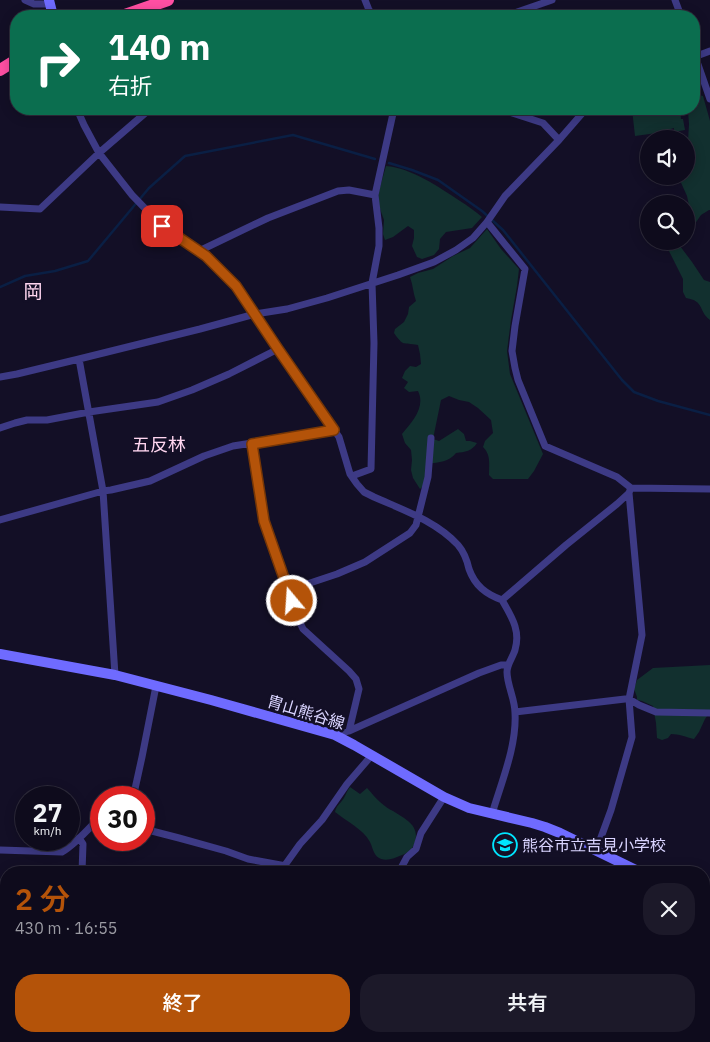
<!DOCTYPE html>
<html lang="ja">
<meta charset="utf-8">
<style>
:root{--surface:#0e0b1c;--page:#1c1929;--text:#f1f3f6;--muted:#9b9ba3;--line:#2e2b3b;--accent:#b45309}
body{margin:0;font-family:"IBM Plex Sans","Noto Sans JP",sans-serif;background:var(--page);color:var(--text);height:100vh;display:flex;flex-direction:column;font-size:19px;white-space:nowrap}
*{box-sizing:border-box;margin:0}
p{font-size:16px;color:var(--muted)}
.icon{flex:none;width:28px;height:28px;fill:none;stroke:currentColor;stroke-width:2;stroke-linecap:round;stroke-linejoin:round}
.map{position:relative;flex:1;overflow:hidden}
.sheet{position:absolute;left:0px;top:866px;width:710px;height:176px;display:flex;flex-direction:column;background:var(--surface);border-radius:20px 20px 0 0;box-shadow:0 2px 12px #0003,0 0 0 1px var(--line)}
.sheet>*{flex:none}
.banner{position:absolute;left:10px;top:10px;width:690px;height:105px;border-radius:20px;box-shadow:0 2px 12px #0003,0 0 0 1px var(--line);background:#0b6e4f;color:#fff;overflow:hidden}
.fabs{position:absolute;left:640px;top:130px;display:grid;gap:10px}
.fabs a{display:grid;place-items:center;width:55px;height:55px;border-radius:50%;background:var(--surface);box-shadow:0 2px 12px #0003,0 0 0 1px var(--line);font-size:25px}
.speed{position:absolute;left:15px;top:786px;display:flex;gap:10px;font-size:25px;font-weight:700;text-align:center}
.speed>*{display:grid;place-content:center;width:65px;height:65px;border-radius:50%;background:var(--surface);box-shadow:0 2px 12px #0003,0 0 0 1px var(--line);line-height:1}
.speed small{font-size:12px;font-weight:400}
.speed .limit{border:8px solid #d22;background:#fff;color:#111}
.pin{position:absolute;display:grid;place-items:center;width:42px;height:42px;color:#fff;margin:-21px;border-radius:10px;box-shadow:0 2px 8px #0006}
.me{position:absolute;width:55px;margin:-28px;rotate:342deg;stroke-linejoin:round;filter:drop-shadow(0 0 4px #0008)}
.turn{display:flex;align-items:center;gap:18px;height:105px;padding:0 15px;font-size:22px}
.turn .icon{width:65px;height:65px;stroke-width:2.5}
.turn b{display:block;font-size:35px;line-height:42px}
.round{display:grid;place-items:center;flex:none;width:52px;height:52px;border-radius:20px;background:var(--page)}
.head{display:flex;align-items:center;justify-content:space-between;height:85px;padding:0 15px}
h1{font-size:30px;font-weight:600;line-height:38px;color:var(--accent)}
.primary-button{display:flex;gap:10px;margin-top:auto;padding:10px 15px}
.primary-button a{flex:1;height:58px;border-radius:20px;background:var(--accent);color:#fff;font-size:20px;font-weight:600;line-height:58px;text-align:center}
.primary-button a+a{background:var(--page);color:var(--text)}
.map>svg:first-child{display:block}
.green{fill:#12302f}
.lines{fill:none;stroke-linecap:round;stroke-linejoin:round}
.stream{stroke:#0a1f44;stroke-width:2.5}
.street{stroke:#3d3a85;stroke-width:7}
.secondary{stroke:#6f6bff;stroke-width:10}
.highway{stroke:#ff4fa3;stroke-width:12}
.route-casing{stroke:#753606;stroke-width:12}
.route{stroke:#b45309;stroke-width:9}
.labels{text-anchor:middle;dominant-baseline:central;stroke-width:5;stroke-linejoin:round;paint-order:stroke}
.street-label{font-size:16px;fill:#d9d4ff;stroke:#130f26}
.poi-label{font-size:16px;fill:#d9d4ff;stroke:#130f26;text-anchor:start}
.neighbourhood-label{font-size:18px;fill:#ffd6f0;stroke:#130f26}
.quarter-label{font-size:19px;fill:#ffd6f0;stroke:#130f26}
</style>
<div class="map">
<svg width="710" height="1042" viewBox="0 0 710 1042">
<rect width="100%" height="100%" fill="#130f26"/>
<!-- green -->
<path class="green" d="M 696,94 L 703,96 L 710,121 L 710,210 L 709,210 L 701,215 L 692,228 L 693,234 L 686,240 L 686,213 L 690,210 L 687,196 L 678,176 L 686,176 L 686,147 L 688,141 L 689,124 L 688,111 L 689,109 L 694,109 L 694,96 Z
M 632,109 L 680,109 L 681,119 L 683,119 L 685,130 L 674,132 L 674,128 L 657,133 L 635,136 Z
M 386,166 C 411,168 439,187 460,201 C 468,206 475,211 482,217 L 472,228 L 446,232 L 440,239 L 439,249 L 434,255 L 422,259 L 417,257 L 412,246 L 414,238 L 414,230 L 408,226 L 393,237 L 385,240 L 383,234 L 384,220 L 379,206 L 378,194 Z
M 487,229 L 501,249 L 519,269 L 517,286 L 511,320 L 507,351 L 510,374 L 543,454 L 534,471 L 528,479 L 493,479 L 489,475 C 489,464 491,455 483,447 L 485,441 L 493,433 L 491,420 L 478,408 L 469,402 L 459,400 L 449,396 L 441,400 L 433,439 L 439,441 L 458,429 L 464,434 L 466,441 L 470,441 L 477,443 C 472,451 465,452 456,453 C 449,462 439,462 428,464 L 423,486 L 420,489 L 413,478 L 411,470 L 412,460 L 411,450 L 405,443 L 402,434 C 412,422 426,407 418,391 L 409,392 L 404,388 L 408,382 L 402,378 L 405,371 L 410,366 L 416,367 L 421,364 L 420,354 L 418,345 C 402,342 404,347 394,333 L 395,329 L 404,322 L 408,314 L 409,307 L 416,301 C 413,293 413,285 410,277 L 418,273 L 433,269 L 453,256 L 470,248 Z
M 666,241 L 685,241 L 680,246 L 692,262 L 704,280 L 710,282 L 710,320 C 698,311 705,301 686,298 L 683,292 L 683,279 L 666,245 Z
M 710,665 L 710,712 L 705,719 L 699,732 L 694,739 C 686,737 679,734 671,734 L 668,738 L 662,740 L 657,738 L 656,723 L 653,706 L 642,701 L 637,700 L 637,697 L 634,689 L 637,680 L 653,668 Z
M 350,787 L 360,794 L 367,788 C 372,793 375,798 380,802 C 384,805 388,809 393,811 C 405,819 420,825 415,842 C 413,849 408,853 402,855 C 395,858 386,862 379,858 C 373,854 373,848 370,842 C 363,829 346,821 335,812 C 336,806 340,804 344,798 C 346,794 347,791 350,787 Z"/>
<g class="lines">
<!-- stream -->
<path class="stream" d="M 389,163 L 412,170 L 438,180 L 482,211 L 503,230 L 622,380 L 634,392 L 658,401 L 710,415
M 0,287 L 25,276 L 55,271 L 88,261 L 149,188 L 185,156 L 293,135 L 375,159"/>
<!-- street -->
<path class="street" d="M 25,0 L 34,4 L 50,4
M 365,0 L 369,10 L 374,16
M 675,0 L 681,16
M 506,16 L 552,0
M 694,53 L 710,99
M 694,57 L 710,51
M 77,109 L 84,125 L 99,153 L 132,195 L 162,226 L 206,256 L 236,286 L 278,349 L 339,437 L 350,474 L 357,484 L 364,492 L 374,497 C 403,510 436,521 458,545 C 464,552 467,560 469,569 C 475,586 486,594 502,600 C 511,616 521,630 515,650 C 513,657 507,664 507,672 C 507,685 515,699 515,713 C 517,746 501,783 492,814
M 500,109 L 543,123 L 559,140
M 0,207 L 40,209 L 99,153 L 150,109
M 487,222 L 525,269 L 515,326 L 512,351 L 515,368 L 518,380 L 545,446 L 617,477 L 631,488 L 710,489
M 199,251 L 268,218 L 338,191 L 349,190 L 375,195
M 79,359 L 103,491 L 115,675
M 0,377 L 17,374 L 79,359 L 200,329 L 255,314 L 287,309 L 327,298 L 398,275 L 434,262 L 456,250 L 473,238 L 487,222 L 505,196 L 559,140 L 586,109
M 0,428 L 15,423 L 27,420 L 47,420 L 89,412 L 158,402 L 192,390 L 229,374 L 278,349
M 252,444 L 267,531 L 289,590 L 295,612 L 303,629 L 349,671 L 356,679 L 359,689 L 349,731
M 352,476 L 371,469 L 374,343 L 372,283 L 379,246 L 379,228 L 375,195 L 394,109
M 0,520 L 103,491 L 111,490 L 150,481 L 204,456 L 233,446 L 334,430
M 289,590 L 337,574 L 365,562 L 410,533 L 416,525 L 428,477 L 431,438
M 502,600 L 566,545 L 617,504 L 629,493 L 630,490
M 515,712 L 625,699 L 629,699 L 639,705 L 656,712 L 710,713
M 335,735 L 349,731 L 479,673 L 501,665 L 508,665
M 133,798 L 142,757 L 156,686
M 144,829 L 179,838 L 226,851 L 248,859 L 286,866
M 79,838 L 83,844 L 82,872
M 0,850 L 62,852 C 77,843 89,828 101,816
M 596,851 L 611,810 L 632,737 L 629,699 L 642,635 L 629,493
M 280,872 L 300,844 L 322,820 L 347,784 L 372,755
M 397,872 L 400,870 L 407,857 L 416,849 L 421,833 L 444,797
M 704,926 L 710,918
M 0,944 L 6,944
M 0,1029 L 6,1029
M 199,1036 L 200,1042
M 313,1036 L 314,1042
M 447,1036 L 449,1042
M 499,1036 L 502,1042
M 661,1036 L 666,1042
M 78,1042 L 78,1036
M 471,1042 L 481,1036
M 522,1042 L 530,1036"/>
<!-- secondary -->
<path class="secondary" d="M 49,0 L 53,16
M 0,654 L 115,675 L 211,700 L 335,735 L 354,745 L 444,797 L 469,808 L 532,823 L 545,827 L 560,833 L 640,872
M 704,896 L 710,897
M 704,1035 L 710,1029"/>
<!-- highway -->
<path class="highway" d="M 122,16 L 168,0
M 0,70 L 16,60"/>
</g>
<g class="lines">
<!-- route casing -->
<g class="route-casing">
<path id="route" d="M 162,226 L 206,256 L 236,286 L 278,349 L 334,430 L 252,444 L 264,521 L 292,601"/>
</g>
<!-- route -->
<use href="#route" class="route"/>
</g>
<!-- icons -->
<defs>
<g id="school-ring" transform="scale(1.25)"><circle r="9.5" fill="#130f26" stroke="#00e5ff" stroke-width="1.5"/><path d="M0-5L7-2L0 1L-7-2ZM-4 1L0 2.5L4 1V4Q0 6-4 4Z" fill="#00e5ff"/></g>
</defs>
<g fill-rule="evenodd">
<use href="#school-ring" x="505" y="845"/>
</g>
<g class="labels">
<!-- street labels -->
<g class="street-label">
<text transform="translate(306 712) rotate(17)">胄山熊谷線</text>
</g>
<!-- poi labels -->
<g class="poi-label">
<text x="522" y="845">熊谷市立吉見小学校</text>
</g>
<!-- neighbourhood labels -->
<g class="neighbourhood-label">
<text x="159" y="444">五反林</text>
</g>
<!-- quarter labels -->
<g class="quarter-label">
<text x="33" y="291">岡</text>
</g>
</g>
</svg>
<div class="fabs">
<a><svg class="icon" aria-label="sound" viewBox="0 0 24 24"><path d="M4 9h4l5-4v14l-5-4H4zM17 9q2 3 0 6"/></svg></a>
<a><svg class="icon" aria-label="search" viewBox="0 0 24 24"><circle cx="10" cy="10" r="6"/><path d="M15 15l6 6"/></svg></a>
</div>
<div class="speed"><div>27<small>km/h</small></div><div class="limit">30</div></div>
<div class="pin" style="left:162px;top:226px;background:#d93025"><svg class="icon" aria-label="arrive" viewBox="0 0 24 24"><path d="M6 21V4h12l-3 4 3 4H6"/></svg></div>
<svg class="me" style="left:292px;top:601px" viewBox="-20 -20 40 40"><circle r="17" fill="#b45309" stroke="#fff" stroke-width="3"/><path d="M0-11L8 9 0 5-8 9z" fill="#fff"/></svg>
<div class="banner">
<div class="turn"><svg class="icon" aria-label="right" viewBox="0 0 24 24"><path d="M7 20v-9h11M14 6l5 5-5 5"/></svg><div><b>140 m</b>右折</div></div>
</div>
<section class="sheet">
<div class="head"><div><h1>2 分</h1><p>430 m · 16:55</p></div><a class="round"><svg class="icon" aria-label="close" viewBox="0 0 24 24"><path d="M6 6l12 12M18 6L6 18"/></svg></a></div>
<div class="primary-button"><a>終了</a><a>共有</a></div>
</section>
</div>
